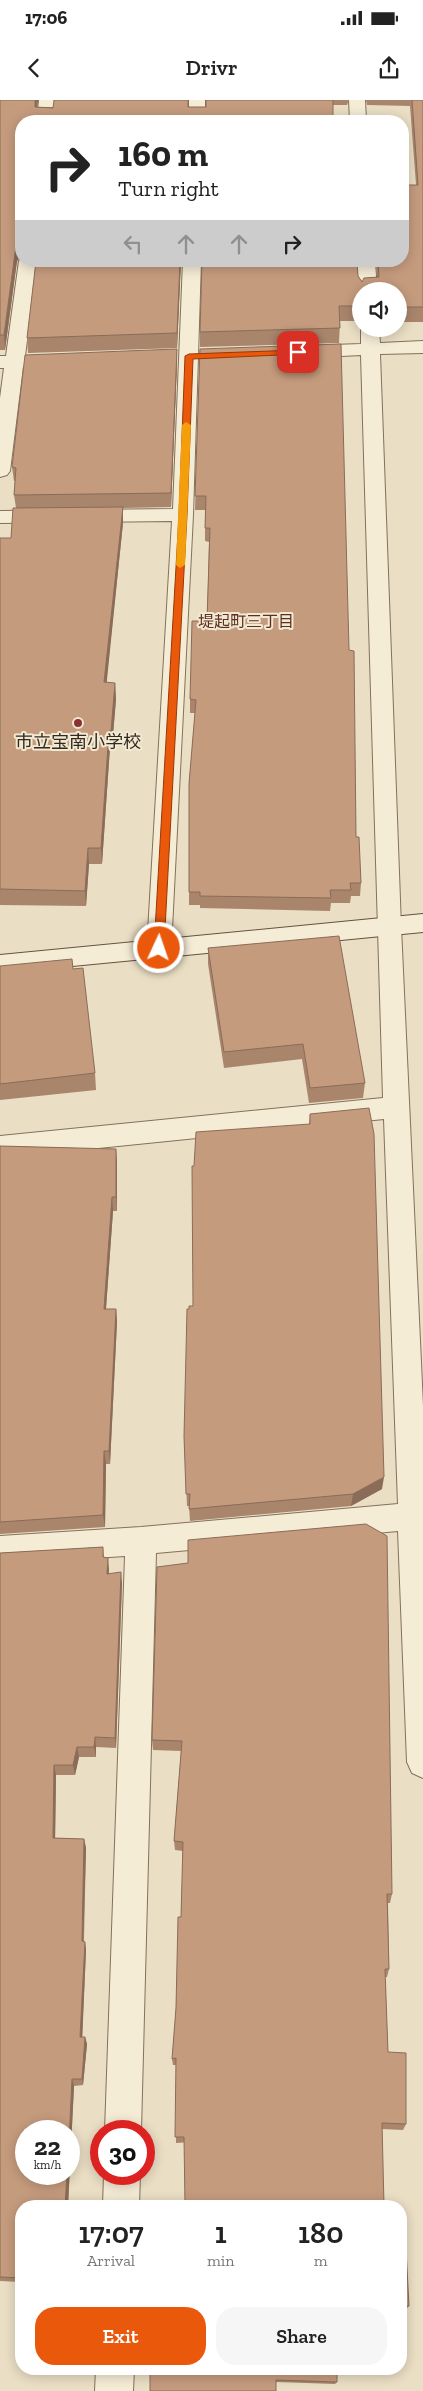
<!DOCTYPE html>
<meta charset="utf-8">
<style>
:root{--surface:#fff;--page:#f6f6f6;--text:#222;--muted:#767676;--accent:#ea580c}
body{margin:0;font-family:"Zilla Slab","Noto Sans JP",serif;background:var(--page);color:var(--text);height:100vh;display:flex;flex-direction:column;font-size:19px;white-space:nowrap}
*{box-sizing:border-box;margin:0}
p{font-size:16px;color:var(--muted)}
.icon{flex:none;width:28px;height:28px;fill:none;stroke:currentColor;stroke-width:2;stroke-linecap:round;stroke-linejoin:round}
.map{position:relative;flex:1;overflow:hidden}
.drawer{position:absolute;left:15px;top:2100px;width:392px;height:175px;display:flex;flex-direction:column;background:var(--surface);border-radius:20px;box-shadow:0 2px 12px #0003}
.drawer>*{flex:none}
.guide{position:absolute;left:15px;top:15px;width:394px;height:152px;border-radius:20px;box-shadow:0 2px 12px #0003;background:#fff;color:var(--text);overflow:hidden}
.tools{position:absolute;left:352px;top:182px;display:grid;gap:10px}
.tools a{display:grid;place-items:center;width:55px;height:55px;border-radius:50%;background:var(--surface);box-shadow:0 2px 12px #0003;font-size:25px}
.speed{position:absolute;left:15px;top:2020px;display:flex;gap:10px;font-size:25px;font-weight:700;text-align:center}
.speed>*{display:grid;place-content:center;width:65px;height:65px;border-radius:50%;background:var(--surface);box-shadow:0 2px 12px #0003;line-height:1}
.speed small{font-size:12px;font-weight:400}
.speed .limit{border:8px solid #d22;background:#fff;color:#111}
.pin{position:absolute;display:grid;place-items:center;width:42px;height:42px;color:#fff;margin:-21px;border-radius:10px;box-shadow:0 2px 8px #0006}
.me{position:absolute;width:55px;margin:-28px;rotate:3deg;stroke-linejoin:round;filter:drop-shadow(0 0 4px #0008)}
.turn{display:flex;align-items:center;gap:18px;height:105px;padding:0 20px;font-size:22px}
.turn .icon{width:65px;height:65px;stroke-width:2.5}
.turn b{display:block;font-size:35px;line-height:42px}
.lanes{display:flex;align-items:center;height:48px;padding:0 20px;background:#0003;justify-content:center;gap:25px;direction:ltr}
.lanes .off{opacity:.35}
.eta{display:flex;justify-content:space-evenly;align-items:center;height:85px;text-align:center}
.eta b{font-size:30px;font-weight:600;line-height:35px}
.primary-button{display:flex;gap:10px;margin-top:auto;padding:10px 20px}
.primary-button a{flex:1;height:58px;border-radius:20px;background:var(--accent);color:#fff;font-size:20px;font-weight:600;line-height:58px;text-align:center}
.primary-button a+a{background:var(--page);color:var(--text)}
.status{display:flex;justify-content:space-between;align-items:center;height:35px;padding:0 25px;background:var(--surface);direction:ltr}
.status svg{height:14px;fill:currentColor}
header{display:flex;justify-content:space-between;align-items:center;height:65px;padding:0 20px;background:var(--surface);font-size:22px;font-weight:600}
.map>svg:first-child{display:block}
.lines{fill:none;stroke-linecap:round;stroke-linejoin:round}
.street-casing{stroke:#83715c;stroke-width:2}
.secondary-casing{stroke:#65523f;stroke-width:2}
.street{fill:#f5ecd6;fill-rule:evenodd}
.secondary{fill:#f5ecd6;fill-rule:evenodd}
.wall{fill:#a9856c}
.shaded-wall{fill:#8a6c58}
.building{fill:#c59b7d;stroke:#8a6c58}
.route{fill:#ea580c;stroke:#983908}
.slow{fill:#f59e0b}
.poi-dot{fill:#8c3132;stroke:#f2e9d3;stroke-width:2}
.labels{text-anchor:middle;dominant-baseline:central;stroke-width:4;stroke-linejoin:round;paint-order:stroke}
.far-neighbourhood-label{font-size:16px;fill:#5d2e22;stroke:#f2e9d3}
.poi-label{font-size:18px;fill:#34291f;stroke:#f2e9d3}
</style>
<div class="status"><b>17:06</b><svg viewBox="0 0 49 12"><path d="M0 12V9h3v3zM5 12V6h3v6zM10 12V3h3v9zM15 12V0h3v12zM26 1h20v11H26zM47 4h2v5h-2z"/></svg></div>
<header><svg class="icon" aria-label="back" viewBox="0 0 24 24"><path d="M15 5l-7 7 7 7"/></svg>Drivr<svg class="icon" aria-label="share" viewBox="0 0 24 24"><path d="M12 15V3M7 8l5-5 5 5M5 13v7h14v-7"/></svg></header>
<div class="map">
<svg width="423" height="2291" viewBox="0 0 423 2291">
<rect width="100%" height="100%" fill="#eadec4"/>
<g class="lines">
<!-- street casing -->
<g class="street-casing">
<path id="street" d="M 39,0 L 55,0 L 53,21 L 37,21 Z
M 189,0 L 205,0 L 205,21 L 189,21 Z
M 349,0 L 365,0 L 366,21 L 350,21 Z
M 21,158 L 21,161 L 37,161 L 25,256 L 68,257 L 71,261 L 68,265 L 23,267 L 10,371 L 7,375 L 0,377 L 0,298 L 4,268 L 0,268 L 0,256 L 6,256 L 19,161 Z
M 183,161 L 201,161 L 193,415 L 171,849 L 168,855 L 159,858 L 150,855 L 147,849 L 172,421 L 0,423 L 0,411 L 173,409 Z
M 357,161 L 375,161 L 377,191 L 361,191 L 361,195 L 359,191 Z
M 361,228 L 379,229 L 380,243 L 423,241 L 423,253 L 380,254 L 401,827 L 423,1306 L 423,1678 L 412,1673 L 407,1662 L 398,1431 L 156,1453 L 141,2031 L 105,2031 L 125,1456 L 0,1464 L 0,1436 L 141,1427 L 398,1404 L 384,1019 L 0,1058 L 0,1036 L 383,998 L 361,255 L 304,258 L 297,256 L 295,252 L 297,248 L 304,246 L 361,244 Z
M 104,2074 L 140,2074 L 139,2106 L 103,2106 Z
M 96,2269 L 134,2269 L 133,2291 L 95,2291 Z"/>
</g>
<!-- secondary casing -->
<g class="secondary-casing">
<path id="secondary" d="M 423,814 L 423,832 L 0,873 L 0,855 Z"/>
</g>
<!-- street -->
<use href="#street" class="street"/>
<!-- secondary -->
<use href="#secondary" class="secondary"/>
</g>
<!-- wall -->
<path class="wall" d="M 0,0 L 38,0 L 37,7 L 206,7 L 206,0 L 349,0 L 347,5 L 333,5 L 21,21 L 21,157 L 21,156 L 17,161 L 5,250 L 0,250 Z
M 366,0 L 423,0 L 423,222 L 399,222 L 399,191 L 361,191 L 361,221 L 340,221 L 339,243 L 200,247 L 200,232 L 358,176 L 362,182 L 377,177 L 376,161 L 402,161 L 416,85 L 410,6 L 367,5 Z
M 36,161 L 181,161 L 177,248 L 28,253 L 27,238 Z
M 177,249 L 177,263 L 171,407 L 123,408 L 123,423 L 106,583 L 115,583 L 116,599 L 112,647 L 110,647 L 102,764 L 89,764 L 86,806 L 0,805 L 0,438 L 11,438 L 16,408 L 14,395 L 15,381 L 14,381 L 12,367 Z
M 200,249 L 349,550 L 356,737 L 361,783 L 360,796 L 351,796 L 350,803 L 331,803 L 330,811 L 200,808 L 200,805 L 189,805 L 189,684 L 195,613 L 190,613 L 190,599 L 207,521 L 209,442 L 205,441 L 205,410 L 195,410 Z
M 208,848 L 365,983 L 363,998 L 309,1003 L 302,959 L 224,968 L 208,864 Z
M 0,866 L 73,869 L 95,973 L 96,990 L 0,1000 Z
M 310,1014 L 382,1389 L 351,1406 L 190,1421 L 189,1406 L 187,1406 L 184,1336 L 189,1209 L 193,1206 L 194,1066 L 309,1024 Z
M 0,1046 L 116,1049 L 117,1064 L 117,1111 L 113,1111 L 106,1209 L 116,1209 L 117,1222 L 110,1364 L 106,1364 L 105,1427 L 0,1434 Z
M 103,1447 L 104,1457 L 109,1469 L 109,1473 L 122,1483 L 116,1648 L 96,1647 L 96,1657 L 79,1657 L 75,1675 L 56,1675 L 55,1738 L 84,1739 L 86,1748 L 84,1841 L 85,1842 L 86,1850 L 82,1937 L 85,1937 L 87,1944 L 83,1985 L 74,1986 L 68,2106 L 21,2106 L 21,2182 L 0,2181 L 0,1453 Z
M 157,1467 L 392,1794 L 390,1803 L 388,1803 L 389,1869 L 387,1877 L 385,1877 L 388,1952 L 406,2024 L 403,2030 L 382,2029 L 176,2043 L 176,1965 L 173,1965 L 172,1959 L 176,1908 L 181,1817 L 183,1751 L 175,1750 L 174,1741 L 181,1651 L 153,1650 L 152,1640 Z
M 401,2111 L 409,2206 L 406,2209 L 401,2209 Z
M 150,2269 L 337,2282 L 335,2284 L 276,2282 Z"/>
<!-- shaded-wall -->
<path class="shaded-wall" d="M 35,0 L 38,0 L 36,21 L 35,7 Z
M 20,141 L 21,156 L 17,161 L 5,250 L 4,235 L 16,146 Z
M 180,161 L 181,161 L 177,248 L 177,233 Z
M 177,249 L 177,263 L 171,407 L 171,393 Z
M 123,407 L 123,423 L 105,599 L 104,582 Z
M 115,583 L 116,599 L 112,647 L 111,631 Z
M 109,631 L 110,647 L 102,764 L 101,748 Z
M 88,748 L 89,764 L 86,806 L 85,791 Z
M 116,1049 L 117,1064 L 117,1111 L 116,1097 Z
M 112,1097 L 113,1111 L 105,1222 L 104,1209 Z
M 116,1209 L 117,1222 L 110,1364 L 109,1351 Z
M 104,1351 L 106,1364 L 105,1427 L 103,1415 Z
M 384,1377 L 382,1389 L 351,1406 L 353,1394 Z
M 108,1458 L 109,1469 L 108,1485 L 107,1474 Z
M 121,1472 L 122,1483 L 116,1648 L 115,1638 Z
M 95,1637 L 96,1647 L 96,1657 L 94,1647 Z
M 77,1647 L 79,1657 L 75,1675 L 73,1665 Z
M 54,1665 L 56,1675 L 55,1747 L 53,1738 Z
M 84,1739 L 86,1748 L 83,1849 L 82,1841 Z
M 85,1842 L 86,1850 L 82,1944 L 80,1937 Z
M 85,1937 L 87,1944 L 83,1985 L 82,1979 Z
M 72,1979 L 74,1986 L 68,2106 L 65,2106 L 67,2074 L 69,2074 L 69,2042 Z"/>
<!-- building -->
<path class="building" d="M 0,0 L 35,0 L 35,7 L 53,8 L 54,0 L 188,0 L 188,7 L 206,7 L 206,0 L 333,0 L 333,21 L 21,21 L 21,143 L 20,141 L 16,146 L 4,235 L 0,235 Z
M 412,0 L 423,0 L 423,207 L 399,207 L 399,191 L 361,191 L 361,206 L 339,206 L 340,228 L 200,232 L 202,161 L 357,161 L 358,176 L 362,182 L 364,178 L 379,177 L 378,161 L 402,161 L 402,85 L 418,85 Z
M 36,161 L 180,161 L 177,233 L 27,238 Z
M 341,244 L 349,550 L 354,551 L 356,737 L 359,737 L 361,783 L 350,783 L 351,790 L 330,790 L 331,798 L 200,796 L 200,792 L 189,792 L 189,684 L 196,600 L 190,599 L 192,521 L 207,521 L 210,428 L 205,428 L 206,396 L 195,396 L 200,249 Z
M 177,249 L 171,393 L 14,395 L 16,368 L 12,367 L 25,255 Z
M 123,407 L 104,582 L 115,583 L 111,631 L 109,631 L 101,748 L 88,748 L 85,791 L 0,789 L 0,438 L 11,438 L 13,408 Z
M 339,836 L 365,983 L 310,988 L 303,944 L 224,952 L 208,848 Z
M 72,859 L 73,869 L 83,868 L 95,973 L 0,984 L 0,866 Z
M 369,1008 L 374,1034 L 384,1377 L 353,1394 L 189,1409 L 190,1394 L 186,1394 L 184,1336 L 187,1209 L 189,1209 L 189,1206 L 193,1206 L 192,1066 L 194,1066 L 196,1032 L 310,1024 L 310,1014 Z
M 0,1046 L 116,1049 L 116,1097 L 112,1097 L 104,1209 L 116,1209 L 109,1351 L 104,1351 L 103,1415 L 0,1422 Z
M 366,1424 L 387,1436 L 392,1794 L 387,1794 L 389,1869 L 385,1869 L 388,1952 L 406,1953 L 406,2024 L 382,2023 L 384,2106 L 185,2106 L 184,2037 L 175,2037 L 176,1958 L 172,1959 L 176,1908 L 178,1817 L 181,1817 L 183,1742 L 174,1741 L 182,1641 L 152,1640 L 157,1467 L 188,1463 L 188,1440 Z
M 103,1447 L 103,1457 L 108,1458 L 107,1474 L 121,1472 L 115,1638 L 95,1637 L 94,1647 L 77,1647 L 73,1665 L 54,1665 L 53,1738 L 84,1739 L 82,1841 L 85,1842 L 80,1937 L 85,1937 L 82,1979 L 72,1979 L 69,2042 L 69,2031 L 26,2031 L 26,2074 L 67,2074 L 65,2106 L 21,2106 L 21,2178 L 0,2177 L 0,1453 Z
M 401,2111 L 404,2111 L 409,2206 L 401,2206 Z
M 150,2269 L 337,2269 L 337,2282 L 276,2280 L 276,2291 L 150,2291 Z"/>
<!-- route -->
<path class="route" d="M 298,250 L 301,250 L 301,254 L 193,259 L 187,415 L 164,848 L 159,852 L 154,848 L 179,415 L 185,256 L 189,254 Z"/>
<!-- slow -->
<path class="slow" d="M 186,322 L 191,325 L 185,465 L 180,468 L 176,465 L 182,325 Z"/>
<!-- markers -->
<circle class="poi-dot" cx="78" cy="623" r="5"/>
<g class="labels">
<!-- far-neighbourhood labels -->
<g class="far-neighbourhood-label">
<text x="246" y="521">堤起町三丁目</text>
</g>
<!-- poi labels -->
<g class="poi-label">
<text x="78" y="642">市立宝南小学校</text>
</g>
</g>
</svg>
<div class="tools">
<a><svg class="icon" aria-label="sound" viewBox="0 0 24 24"><path d="M4 9h4l5-4v14l-5-4H4zM17 9q2 3 0 6"/></svg></a>
</div>
<div class="speed"><div>22<small>km/h</small></div><div class="limit">30</div></div>
<div class="pin" style="left:298px;top:252px;background:#d93025"><svg class="icon" aria-label="arrive" viewBox="0 0 24 24"><path d="M6 21V4h12l-3 4 3 4H6"/></svg></div>
<svg class="me" style="left:159px;top:848px" viewBox="-20 -20 40 40"><circle r="17" fill="#ea580c" stroke="#fff" stroke-width="3"/><path d="M0-11L8 9 0 5-8 9z" fill="#fff"/></svg>
<div class="guide">
<div class="turn"><svg class="icon" aria-label="right" viewBox="0 0 24 24"><path d="M7 20v-9h11M14 6l5 5-5 5"/></svg><div><b>160 m</b>Turn right</div></div>
<div class="lanes"><svg class="icon off" aria-label="left" viewBox="0 0 24 24"><path d="M17 20v-9H6M10 6l-5 5 5 5"/></svg><svg class="icon off" aria-label="ahead" viewBox="0 0 24 24"><path d="M12 20V5M6 11l6-6 6 6"/></svg><svg class="icon off" aria-label="ahead" viewBox="0 0 24 24"><path d="M12 20V5M6 11l6-6 6 6"/></svg><svg class="icon" aria-label="right" viewBox="0 0 24 24"><path d="M7 20v-9h11M14 6l5 5-5 5"/></svg></div>
</div>
<section class="drawer">
<div class="eta">
<div><b>17:07</b><p>Arrival</p></div>
<div><b>1</b><p>min</p></div>
<div><b>180</b><p>m</p></div>
</div>
<div class="primary-button"><a>Exit</a><a>Share</a></div>
</section>
</div>
